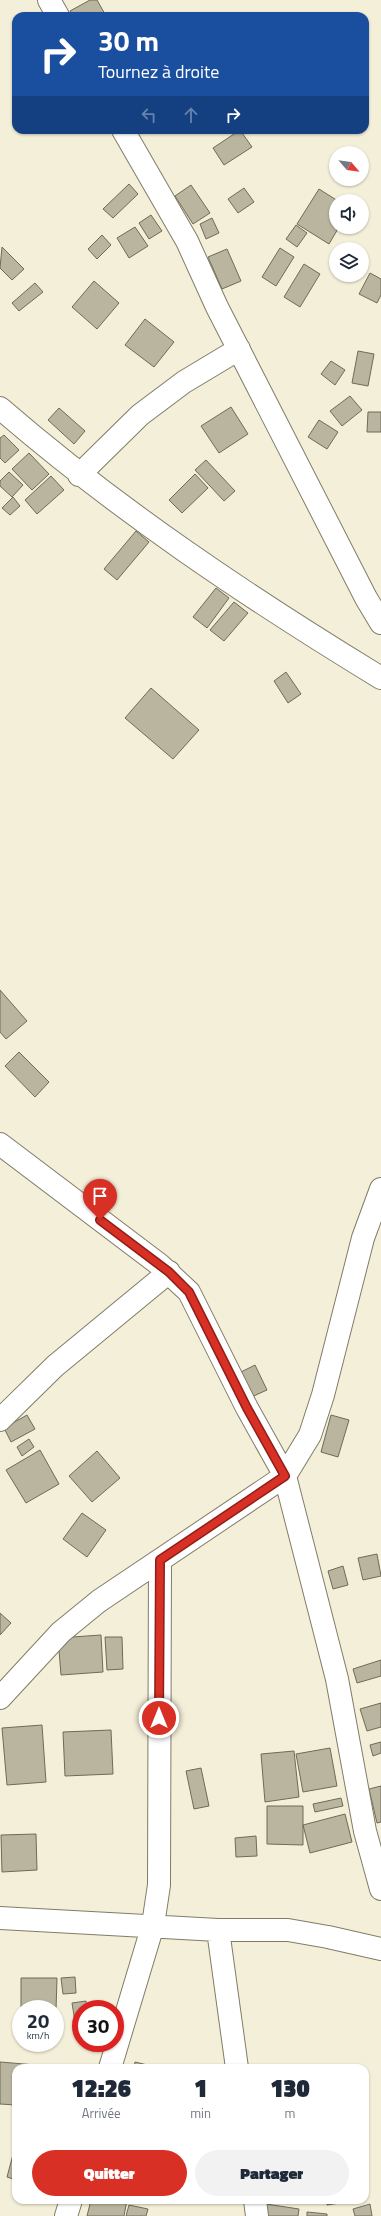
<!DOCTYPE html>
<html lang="fr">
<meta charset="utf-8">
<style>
:root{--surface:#fff;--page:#f2f2f3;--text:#1f2937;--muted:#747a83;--accent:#d93025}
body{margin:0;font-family:"Titillium Web",sans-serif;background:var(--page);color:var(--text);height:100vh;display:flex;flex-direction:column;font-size:15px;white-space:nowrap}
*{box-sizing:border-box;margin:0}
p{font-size:13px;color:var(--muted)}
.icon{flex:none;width:22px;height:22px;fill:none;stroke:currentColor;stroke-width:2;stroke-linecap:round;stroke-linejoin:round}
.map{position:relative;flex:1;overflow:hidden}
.details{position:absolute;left:12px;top:2064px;width:357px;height:140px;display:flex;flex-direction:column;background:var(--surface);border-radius:12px;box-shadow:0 1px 3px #0004}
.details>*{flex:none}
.hud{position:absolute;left:12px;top:12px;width:357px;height:122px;border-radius:12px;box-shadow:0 1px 3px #0004;background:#1a4fa0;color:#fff;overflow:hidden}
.needle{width:26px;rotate:118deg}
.fabs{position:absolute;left:329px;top:146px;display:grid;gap:8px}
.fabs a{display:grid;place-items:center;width:40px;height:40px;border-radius:50%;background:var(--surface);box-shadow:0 1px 3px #0004;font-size:20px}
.speed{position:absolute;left:12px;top:2000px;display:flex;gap:8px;font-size:20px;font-weight:700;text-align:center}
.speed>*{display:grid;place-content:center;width:52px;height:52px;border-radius:50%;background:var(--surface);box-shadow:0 1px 3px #0004;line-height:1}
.speed small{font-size:10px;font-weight:400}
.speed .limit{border:6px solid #d22;background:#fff;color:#111}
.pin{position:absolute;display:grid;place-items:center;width:34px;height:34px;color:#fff;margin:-41px -17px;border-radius:50% 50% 50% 0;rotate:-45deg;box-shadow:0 0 4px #0007}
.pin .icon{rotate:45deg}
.me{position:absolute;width:44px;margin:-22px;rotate:0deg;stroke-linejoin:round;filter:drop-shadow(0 0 3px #0008)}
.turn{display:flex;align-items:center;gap:14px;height:84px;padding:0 20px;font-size:18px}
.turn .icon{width:52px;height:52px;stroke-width:2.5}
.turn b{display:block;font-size:28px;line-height:34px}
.lanes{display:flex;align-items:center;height:38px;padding:0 20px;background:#0003;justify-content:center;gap:20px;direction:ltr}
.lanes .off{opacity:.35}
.eta{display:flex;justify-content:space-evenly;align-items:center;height:68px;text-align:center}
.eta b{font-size:24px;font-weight:800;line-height:28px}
.cta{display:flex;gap:8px;margin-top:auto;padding:8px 20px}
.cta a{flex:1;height:46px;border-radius:24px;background:var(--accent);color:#fff;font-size:16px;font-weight:800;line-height:46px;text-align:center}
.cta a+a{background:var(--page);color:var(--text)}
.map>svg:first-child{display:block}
.building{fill:#bab59f;stroke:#706b57}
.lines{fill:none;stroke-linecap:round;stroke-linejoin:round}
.minor-casing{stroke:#817c68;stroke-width:24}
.minor{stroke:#fff;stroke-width:22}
.route-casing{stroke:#8d1f18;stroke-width:10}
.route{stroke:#d93025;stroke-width:7}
</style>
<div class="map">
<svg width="381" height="2216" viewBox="0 0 381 2216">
<rect width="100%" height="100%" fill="#f4efd8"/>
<!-- building -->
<path class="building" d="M 90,0 L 97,0 L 106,16 L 73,16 L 70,11 Z
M 240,130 L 252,147 L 224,165 L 213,148 Z
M 129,184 L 138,194 L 113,218 L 103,209 Z
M 191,185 L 210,213 L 193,224 L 175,196 Z
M 244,188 L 254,202 L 238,213 L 228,199 Z
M 319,189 L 338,201 L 336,201 L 336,227 L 339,227 L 329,244 L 297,224 Z
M 151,215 L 162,231 L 149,239 L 139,223 Z
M 212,218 L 219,233 L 206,239 L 200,224 Z
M 296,225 L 307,233 L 297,247 L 286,239 Z
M 135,227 L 148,246 L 129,258 L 117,238 Z
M 102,235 L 111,245 L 97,259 L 88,249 Z
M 2,247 L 24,269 L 12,280 L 0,268 Z
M 280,248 L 294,257 L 276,286 L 262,277 Z
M 227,249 L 241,281 L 222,289 L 208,257 Z
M 304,264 L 320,274 L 300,307 L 284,297 Z
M 370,273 L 381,279 L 381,295 L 377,303 L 359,294 Z
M 94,281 L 119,303 L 97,329 L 72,307 Z
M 35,283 L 43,292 L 19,311 L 12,303 Z
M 145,319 L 174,342 L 154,367 L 125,345 Z
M 358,351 L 374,354 L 368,386 L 352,383 Z
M 331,361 L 345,370 L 335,385 L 321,374 Z
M 350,396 L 362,410 L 342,426 L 330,411 Z
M 231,407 L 248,434 L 219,453 L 201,426 Z
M 59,408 L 85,431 L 74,444 L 48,420 Z
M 368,412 L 381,412 L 381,432 L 367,432 Z
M 319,420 L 338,432 L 327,449 L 308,437 Z
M 4,435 L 19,450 L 5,463 L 0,458 L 0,438 Z
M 29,453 L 49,474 L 32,490 L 12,469 Z
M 206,460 L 235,491 L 224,501 L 195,470 Z
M 9,472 L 23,485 L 12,497 L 0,486 L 0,481 Z
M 195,474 L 208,488 L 182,513 L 169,500 Z
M 51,476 L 64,490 L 37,514 L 25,500 Z
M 13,497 L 20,506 L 10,515 L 2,508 Z
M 136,531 L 149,542 L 117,580 L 104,569 Z
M 216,588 L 229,598 L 207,628 L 193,617 Z
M 234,602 L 248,613 L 224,641 L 210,630 Z
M 286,672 L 301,694 L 288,703 L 274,681 Z
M 151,688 L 199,730 L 173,759 L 125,718 Z
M 0,990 L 27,1021 L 6,1039 L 0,1032 Z
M 19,1052 L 49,1082 L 35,1097 L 5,1066 Z
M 255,1365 L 267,1390 L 249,1398 L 237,1374 Z
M 27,1415 L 35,1429 L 11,1442 L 4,1428 Z
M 331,1415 L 349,1420 L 338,1457 L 321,1452 Z
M 29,1439 L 34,1447 L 22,1456 L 17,1447 Z
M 40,1450 L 59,1484 L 26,1503 L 6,1470 Z
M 97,1451 L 120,1478 L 92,1502 L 69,1476 Z
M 82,1513 L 106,1530 L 87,1557 L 63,1539 Z
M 377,1554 L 381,1576 L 363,1580 L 358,1558 Z
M 343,1566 L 348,1585 L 333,1589 L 328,1571 Z
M 0,1613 L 11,1623 L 0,1635 Z
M 101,1635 L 103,1672 L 61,1675 L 58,1638 Z
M 105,1637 L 122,1637 L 123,1669 L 107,1670 Z
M 381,1660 L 381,1676 L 357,1683 L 353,1669 Z
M 381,1703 L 381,1727 L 367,1731 L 360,1709 Z
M 42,1725 L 46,1782 L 7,1785 L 2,1728 Z
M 111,1730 L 113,1774 L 65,1776 L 63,1732 Z
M 381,1742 L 381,1753 L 373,1756 L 370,1745 Z
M 330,1748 L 337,1786 L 303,1792 L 296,1754 Z
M 294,1751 L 299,1797 L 265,1802 L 261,1754 Z
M 201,1768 L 209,1806 L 194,1809 L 186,1771 Z
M 381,1786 L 381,1822 L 377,1823 L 369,1789 Z
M 341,1798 L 343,1806 L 315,1812 L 313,1804 Z
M 267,1806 L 303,1806 L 303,1845 L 267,1844 Z
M 345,1814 L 352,1842 L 310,1853 L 303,1825 Z
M 36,1834 L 37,1870 L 2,1872 L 1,1835 Z
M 256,1836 L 257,1856 L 236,1857 L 235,1838 Z
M 75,1977 L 76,1993 L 63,1994 L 61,1978 Z
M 21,1978 L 57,1978 L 56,2010 L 21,2009 L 21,2011 Z
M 86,2001 L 87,2009 L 81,2009 L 81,2022 L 75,2022 L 72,2003 Z
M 0,2062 L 36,2065 L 35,2068 L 16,2068 L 16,2105 L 0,2104 Z
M 135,2062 L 160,2068 L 134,2068 Z
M 14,2151 L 16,2151 L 16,2180 L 7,2177 Z
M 91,2200 L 127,2200 L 124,2216 L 87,2216 Z
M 221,2200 L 242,2200 L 221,2202 Z
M 327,2200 L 359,2200 L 327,2205 Z
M 266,2204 L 299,2209 L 298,2216 L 264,2216 Z
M 370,2204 L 372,2216 L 355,2216 L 353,2209 Z
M 129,2205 L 148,2209 L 146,2216 L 126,2216 Z
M 307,2212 L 327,2214 L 327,2216 L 307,2216 Z"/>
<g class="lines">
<!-- minor casing -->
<g class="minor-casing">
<path id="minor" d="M 49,0 L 58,16
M 123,130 L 187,241 L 217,307 L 366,598 L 381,623
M 0,408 C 118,510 248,597 381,678
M 79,475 L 140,415 L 184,382 L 239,349
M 0,1144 L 160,1265 L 189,1292 L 247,1408 L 285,1476 L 99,1601 L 61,1632 L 0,1698
M 381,1189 L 363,1238 L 323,1395 L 310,1435 L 285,1476 L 337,1679 L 365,1831 L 381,1889
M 0,1420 L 55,1366 L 169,1272
M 0,1918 L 218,1930 L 288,1930 L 328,1937 L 381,1949
M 218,1930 L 237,2068
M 110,2068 L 153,1925 L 159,1885 L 160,1560
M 255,2200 L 257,2216
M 66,2216 L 71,2200"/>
</g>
<!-- minor -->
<use href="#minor" class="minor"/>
</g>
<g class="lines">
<!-- route casing -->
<g class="route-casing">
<path id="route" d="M 100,1220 L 169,1272 L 189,1292 L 247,1408 L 285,1476 L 160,1560 L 159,1718"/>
</g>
<!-- route -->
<use href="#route" class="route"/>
</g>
</svg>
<div class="fabs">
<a><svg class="needle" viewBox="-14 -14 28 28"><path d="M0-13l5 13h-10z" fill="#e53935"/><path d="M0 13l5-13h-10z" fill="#747a83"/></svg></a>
<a><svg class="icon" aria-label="sound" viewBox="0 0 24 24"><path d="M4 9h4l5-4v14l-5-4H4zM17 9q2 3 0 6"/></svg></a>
<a><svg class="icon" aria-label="layers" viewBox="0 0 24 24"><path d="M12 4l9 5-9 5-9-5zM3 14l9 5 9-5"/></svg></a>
</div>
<div class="speed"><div>20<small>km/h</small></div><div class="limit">30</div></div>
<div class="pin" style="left:100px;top:1220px;background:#d93025"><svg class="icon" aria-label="arrive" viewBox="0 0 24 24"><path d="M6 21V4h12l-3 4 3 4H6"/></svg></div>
<svg class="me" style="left:159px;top:1718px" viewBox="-20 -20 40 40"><circle r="17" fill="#d93025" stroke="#fff" stroke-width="3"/><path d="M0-11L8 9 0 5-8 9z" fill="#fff"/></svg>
<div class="hud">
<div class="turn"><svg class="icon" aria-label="right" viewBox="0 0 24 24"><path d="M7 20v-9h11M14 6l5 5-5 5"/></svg><div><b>30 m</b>Tournez à droite</div></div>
<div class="lanes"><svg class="icon off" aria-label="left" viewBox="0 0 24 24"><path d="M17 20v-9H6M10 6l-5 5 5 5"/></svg><svg class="icon off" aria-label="ahead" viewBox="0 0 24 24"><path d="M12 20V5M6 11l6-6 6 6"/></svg><svg class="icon" aria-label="right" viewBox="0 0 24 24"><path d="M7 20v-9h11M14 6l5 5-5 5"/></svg></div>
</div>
<section class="details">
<div class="eta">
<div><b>12:26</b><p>Arrivée</p></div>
<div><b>1</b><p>min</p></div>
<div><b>130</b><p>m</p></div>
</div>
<div class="cta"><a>Quitter</a><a>Partager</a></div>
</section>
</div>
